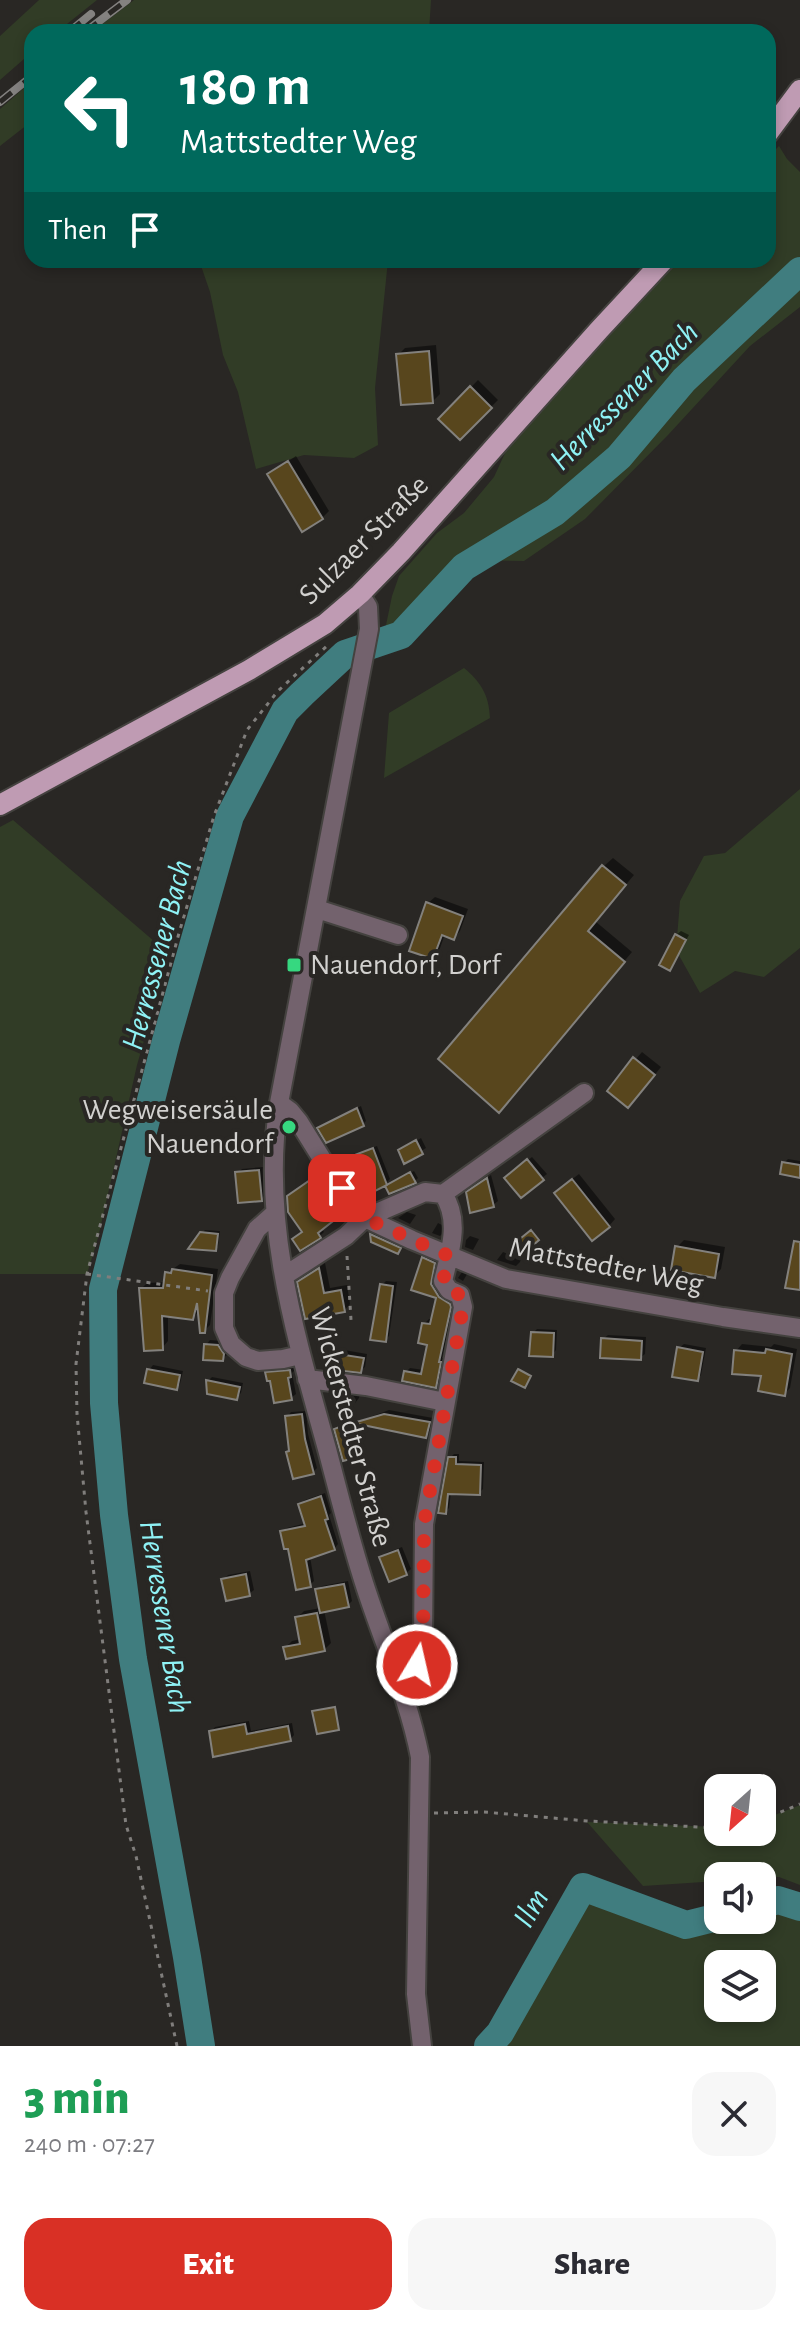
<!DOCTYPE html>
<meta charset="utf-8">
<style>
:root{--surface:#fff;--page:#f7f7f7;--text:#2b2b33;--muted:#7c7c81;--accent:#d93025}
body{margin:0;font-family:"Alegreya Sans",sans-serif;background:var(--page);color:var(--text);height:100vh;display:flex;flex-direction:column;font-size:30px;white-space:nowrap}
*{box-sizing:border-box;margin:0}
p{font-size:26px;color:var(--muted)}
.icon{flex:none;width:44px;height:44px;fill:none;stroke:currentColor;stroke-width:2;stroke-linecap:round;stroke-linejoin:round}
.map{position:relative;height:2046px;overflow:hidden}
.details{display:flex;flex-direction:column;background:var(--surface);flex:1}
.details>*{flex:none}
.guide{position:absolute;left:24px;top:24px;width:752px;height:244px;border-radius:24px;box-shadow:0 4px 12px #0003;background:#00695c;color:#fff;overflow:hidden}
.needle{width:52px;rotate:207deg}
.fabs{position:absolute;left:704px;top:1774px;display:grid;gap:16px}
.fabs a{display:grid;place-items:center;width:72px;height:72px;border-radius:16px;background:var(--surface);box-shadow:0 4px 12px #0003;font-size:40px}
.pin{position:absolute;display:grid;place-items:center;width:68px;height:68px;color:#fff;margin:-34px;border-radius:16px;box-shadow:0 4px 12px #0006}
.me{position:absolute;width:88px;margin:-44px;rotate:9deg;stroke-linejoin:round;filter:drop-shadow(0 0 6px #0008)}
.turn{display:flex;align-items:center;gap:28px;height:168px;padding:0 24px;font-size:36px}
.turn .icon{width:104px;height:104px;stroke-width:2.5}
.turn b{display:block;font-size:56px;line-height:68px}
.then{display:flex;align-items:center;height:76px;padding:0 24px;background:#0003;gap:16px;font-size:30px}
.round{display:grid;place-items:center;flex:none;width:84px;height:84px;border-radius:24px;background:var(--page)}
.headline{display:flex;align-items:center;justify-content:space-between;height:136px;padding:0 24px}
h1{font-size:48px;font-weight:800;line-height:60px;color:#1e9e55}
.primary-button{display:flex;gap:16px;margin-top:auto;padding:16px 24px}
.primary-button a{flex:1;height:92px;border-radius:24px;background:var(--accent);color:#fff;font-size:32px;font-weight:800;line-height:92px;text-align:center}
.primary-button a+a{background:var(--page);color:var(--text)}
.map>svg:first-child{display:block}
.green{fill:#313c26;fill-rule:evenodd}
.shadow{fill:#0007}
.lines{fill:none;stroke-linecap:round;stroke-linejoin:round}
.river{stroke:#407d7f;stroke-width:28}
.building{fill:#58461d;stroke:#83817d;stroke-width:2}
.minor-casing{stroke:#44423f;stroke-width:22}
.major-casing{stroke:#44423f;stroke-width:24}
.path{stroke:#807e7c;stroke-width:3;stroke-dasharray:4 6;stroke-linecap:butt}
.minor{stroke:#73626d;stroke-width:18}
.major{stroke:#bf9bb3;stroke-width:20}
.rail-casing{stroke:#848280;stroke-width:8}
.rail{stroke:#292724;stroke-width:5;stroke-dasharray:15;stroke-linecap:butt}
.route{stroke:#d93025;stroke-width:14;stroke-dasharray:0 25.2}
.poi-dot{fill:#36d880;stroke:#292724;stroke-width:3}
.labels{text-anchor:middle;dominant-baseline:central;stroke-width:8;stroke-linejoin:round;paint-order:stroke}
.street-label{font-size:30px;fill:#d2d1cf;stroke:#292724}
.poi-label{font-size:30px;fill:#d2d1cf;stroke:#292724;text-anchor:start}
.water-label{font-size:32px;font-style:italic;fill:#8ff2f5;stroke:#292724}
</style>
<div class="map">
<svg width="800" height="2046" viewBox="0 0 800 2046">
<rect width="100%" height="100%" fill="#292724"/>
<!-- green -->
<path class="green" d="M 39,0 L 97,0 L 57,32 L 32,32 L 32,52 L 0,80 L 0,36 Z
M 134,0 L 431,0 L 429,32 L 92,32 Z
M 32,81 L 32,121 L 0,146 L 0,109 Z
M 779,146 L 787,159 L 800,172 L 800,307 L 750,346 L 668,435 L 585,519 L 524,561 L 467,560 L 385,630 L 392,596 L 399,576 L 437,533 L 464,513 L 494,477 L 511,440 L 664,260 L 768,260 L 768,157 Z
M 199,260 L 388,260 L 375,388 L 378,445 L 354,458 L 304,455 L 256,469 L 238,392 L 223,355 L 210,292 Z
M 464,668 C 481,682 489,695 490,718 L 384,778 L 389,713 Z
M 800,789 L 800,948 L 764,977 L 735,971 L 700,993 L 676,950 L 680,901 L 704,856 L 725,853 Z
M 13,820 L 169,954 L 137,1065 L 98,1238 L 87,1274 L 0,1274 L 0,827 Z
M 800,1805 L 800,1885 L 779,1877 L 718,1876 L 718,1881 L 643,1886 L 587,1822 L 718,1827 L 718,1832 L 762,1832 L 762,1820 Z
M 583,1887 L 686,1925 L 718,1917 L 718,1920 L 762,1920 L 762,1905 L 778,1900 L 800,1907 L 800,2046 L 488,2046 L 500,2033 ZM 718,1964 L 762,1964 L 762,2008 L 718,2008 Z"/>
<!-- shadow -->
<path class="shadow" d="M 436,345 L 440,394 L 433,401 L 398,355 L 405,348 Z
M 478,380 L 498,400 L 460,438 L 441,418 Z
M 296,456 L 329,511 L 322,518 L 269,474 Z
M 613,858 L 634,875 L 595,921 L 632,952 L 507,1101 L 604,866 Z
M 435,897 L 468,909 L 460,931 L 454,938 L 445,934 L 439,951 L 432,957 L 428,903 Z
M 681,931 L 689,935 L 670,968 L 676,935 Z
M 642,1052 L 661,1067 L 635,1099 L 609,1090 Z
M 361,1106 L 366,1121 L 363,1124 L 323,1125 Z
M 421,1138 L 426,1148 L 405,1161 L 400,1151 Z
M 377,1146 L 390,1179 L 386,1183 L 365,1167 L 342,1162 L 346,1158 Z
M 532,1157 L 547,1174 L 542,1178 L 511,1174 Z
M 788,1159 L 800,1161 L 800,1176 L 784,1163 Z
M 263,1167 L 265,1195 L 261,1199 L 238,1173 L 242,1169 Z
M 414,1171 L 418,1178 L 415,1181 L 391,1183 Z
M 320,1174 L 344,1209 L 321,1228 L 324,1232 L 320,1236 L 300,1249 L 304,1232 L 293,1193 Z
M 579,1174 L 615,1219 L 609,1226 L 563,1186 Z
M 491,1175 L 498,1201 L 493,1205 L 473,1188 Z
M 407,1212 L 416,1215 L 410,1224 L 398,1218 Z
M 438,1223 L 444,1226 L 444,1232 L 440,1236 L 432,1233 Z
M 205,1230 L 220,1231 L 218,1246 L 215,1249 L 201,1234 Z
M 376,1231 L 403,1243 L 402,1247 L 397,1252 L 373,1240 L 373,1235 Z
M 470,1236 L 479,1239 L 473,1250 L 465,1247 L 466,1240 Z
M 684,1240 L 725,1247 L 721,1269 L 714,1276 L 677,1247 Z
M 503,1252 L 521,1259 L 520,1262 L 516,1266 L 497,1260 Z
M 428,1254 L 438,1258 L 435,1279 L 454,1302 L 442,1358 L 444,1358 L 440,1382 L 436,1386 L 406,1372 L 410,1368 L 424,1370 L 429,1344 L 424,1324 L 429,1319 L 433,1320 L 438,1297 L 414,1288 L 424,1258 Z
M 325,1263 L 330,1288 L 347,1285 L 350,1304 L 344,1311 L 299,1282 Z
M 180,1264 L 218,1269 L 210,1325 L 204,1331 L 200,1311 L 192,1318 L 168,1315 L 168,1341 L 162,1348 L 141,1289 L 147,1283 L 166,1282 L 167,1273 Z
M 464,1269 L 469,1271 L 463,1281 L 458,1278 Z
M 386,1281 L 397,1282 L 389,1336 L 385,1340 L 382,1285 Z
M 537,1329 L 557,1330 L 556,1350 L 552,1355 L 533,1333 Z
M 608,1335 L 646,1337 L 645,1354 L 640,1358 L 603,1339 Z
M 210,1340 L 223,1341 L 227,1349 L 227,1355 L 222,1359 L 206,1345 Z
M 684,1344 L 706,1348 L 701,1375 L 697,1379 L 679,1348 Z
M 742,1344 L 771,1347 L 774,1344 L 797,1349 L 790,1388 L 784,1394 L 736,1351 Z
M 344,1350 L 367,1354 L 365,1367 L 360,1371 L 340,1355 Z
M 153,1365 L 183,1371 L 180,1384 L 176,1388 L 149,1370 Z
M 294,1366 L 294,1371 L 292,1373 L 296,1394 L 291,1398 L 267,1373 L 272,1369 Z
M 212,1377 L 243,1383 L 241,1393 L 236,1398 L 208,1381 Z
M 346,1392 L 360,1393 L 359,1398 L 355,1403 L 341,1400 Z
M 389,1410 L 433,1418 L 430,1431 L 426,1436 L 357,1422 Z
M 306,1411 L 308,1434 L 317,1468 L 313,1472 L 291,1450 L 287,1417 L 291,1412 Z
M 349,1422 L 357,1452 L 353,1456 L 336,1429 L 340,1425 Z
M 454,1454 L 459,1454 L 459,1461 L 484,1462 L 483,1489 L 479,1493 L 451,1492 L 449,1508 L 445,1512 L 450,1458 Z
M 325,1493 L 331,1513 L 329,1515 L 338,1544 L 334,1549 L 310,1556 L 314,1581 L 310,1585 L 282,1532 L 287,1528 L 306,1523 L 300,1504 L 305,1500 Z
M 402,1547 L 411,1569 L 406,1573 L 382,1558 L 386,1553 Z
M 250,1571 L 254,1590 L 249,1594 L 223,1580 L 228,1575 Z
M 348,1581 L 352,1601 L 348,1605 L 324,1610 L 331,1643 L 324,1650 L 285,1648 L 292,1641 L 301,1639 L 297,1618 L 304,1611 L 321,1608 L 318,1590 L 322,1586 Z
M 431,1688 L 443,1689 L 441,1700 L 429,1699 Z
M 249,1721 L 251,1731 L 292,1723 L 294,1735 L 290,1740 L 211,1732 L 215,1727 Z"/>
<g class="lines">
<!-- river -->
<path class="river" d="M 762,1905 L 778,1900 L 800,1907
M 201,2046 L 187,1957 L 133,1659 L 114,1515 L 104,1403 L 103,1289 L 166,1041 L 230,816 L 285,711 L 302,694 L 345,654 L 401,635 L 464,567 L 555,512 L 619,457 L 684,380 L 800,271
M 488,2046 L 500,2033 L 583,1887 L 686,1925 L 718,1917"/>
</g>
<!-- building -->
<path class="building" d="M 429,351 L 433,403 L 401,405 L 396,354 Z
M 470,386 L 492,408 L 460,440 L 438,419 Z
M 288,461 L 323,519 L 302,532 L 267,474 Z
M 602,865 L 626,885 L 588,931 L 625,962 L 499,1113 L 438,1059 Z
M 426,902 L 463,916 L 454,940 L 442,935 L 433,959 L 409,951 Z
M 675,934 L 686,940 L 670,971 L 659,965 Z
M 633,1057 L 655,1075 L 628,1108 L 607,1091 Z
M 357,1108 L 364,1126 L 326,1143 L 317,1128 Z
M 416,1140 L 423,1154 L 404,1164 L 398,1150 Z
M 373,1148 L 387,1185 L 375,1191 L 364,1170 L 348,1176 L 339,1161 Z
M 527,1159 L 544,1180 L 521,1198 L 504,1178 Z
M 782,1162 L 800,1165 L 800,1178 L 780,1174 Z
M 259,1170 L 262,1201 L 238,1203 L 235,1172 Z
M 410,1172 L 416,1183 L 389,1194 L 385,1186 Z
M 316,1176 L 342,1214 L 318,1233 L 321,1238 L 300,1251 L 292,1239 L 302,1232 L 288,1212 L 287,1196 Z
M 487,1178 L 494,1207 L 470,1213 L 466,1192 Z
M 572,1179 L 610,1227 L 592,1241 L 554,1193 Z
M 531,1230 L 539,1240 L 525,1252 L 516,1242 Z
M 200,1232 L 218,1234 L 216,1251 L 188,1249 Z
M 370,1234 L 401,1248 L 398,1254 L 371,1242 Z
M 794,1241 L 800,1242 L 800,1290 L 785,1288 Z
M 675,1246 L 719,1254 L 715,1278 L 671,1270 Z
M 422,1257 L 435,1263 L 431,1284 L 439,1297 L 450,1304 L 451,1307 L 439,1362 L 441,1362 L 436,1388 L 402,1381 L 404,1371 L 421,1374 L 427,1345 L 418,1343 L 422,1323 L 430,1324 L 436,1298 L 411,1290 Z
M 319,1268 L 324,1293 L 341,1290 L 345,1312 L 305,1319 L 297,1282 Z
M 172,1269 L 212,1275 L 205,1333 L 200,1333 L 197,1303 L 193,1320 L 162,1316 L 163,1350 L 144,1351 L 139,1288 L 163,1288 L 165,1272 L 171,1273 Z
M 380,1284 L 393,1286 L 386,1342 L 370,1340 Z
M 531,1332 L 554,1333 L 553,1357 L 529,1356 Z
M 601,1338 L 642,1341 L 641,1360 L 600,1358 Z
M 204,1344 L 218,1345 L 224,1354 L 223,1361 L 203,1360 Z
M 677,1347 L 703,1352 L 698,1381 L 672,1377 Z
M 766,1349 L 792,1354 L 785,1396 L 758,1391 L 761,1376 L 732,1374 L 734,1350 L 765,1353 Z
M 338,1354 L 364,1358 L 361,1373 L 335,1370 Z
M 147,1369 L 180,1375 L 177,1390 L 144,1383 Z
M 518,1369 L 531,1376 L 525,1388 L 511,1381 Z
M 290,1370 L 291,1377 L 288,1378 L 292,1400 L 274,1403 L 270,1381 L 267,1381 L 265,1372 Z
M 206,1380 L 240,1387 L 237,1400 L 207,1394 Z
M 302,1414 L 305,1439 L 314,1474 L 293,1479 L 286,1452 L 289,1451 L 285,1416 Z
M 384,1414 L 430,1422 L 426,1438 L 353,1423 Z
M 345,1425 L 354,1458 L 343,1461 L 334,1429 Z
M 448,1457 L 456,1457 L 456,1464 L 481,1465 L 480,1495 L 448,1494 L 446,1514 L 438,1513 Z
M 321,1496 L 328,1519 L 325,1520 L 335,1550 L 306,1560 L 311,1587 L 296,1590 L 288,1549 L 284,1549 L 280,1531 L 305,1526 L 298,1504 Z
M 398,1550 L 407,1575 L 389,1582 L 379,1557 Z
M 246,1574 L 250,1596 L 226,1601 L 221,1579 Z
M 344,1584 L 349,1607 L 320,1613 L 315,1589 Z
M 317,1613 L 325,1651 L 286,1659 L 283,1647 L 300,1644 L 295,1617 Z
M 335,1707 L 339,1730 L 317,1734 L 312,1711 Z
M 245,1724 L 247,1734 L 288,1726 L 291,1741 L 213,1757 L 209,1731 Z"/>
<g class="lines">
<!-- minor casing -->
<g class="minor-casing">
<path id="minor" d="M 360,594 L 368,607 L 369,629 L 279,1103 C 260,1221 296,1337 327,1449 C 340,1498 352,1548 368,1595 C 386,1649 409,1701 420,1757 L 416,1994 L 422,2046
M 317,909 L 398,935
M 279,1103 L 290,1111 L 299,1122 L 330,1172 L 365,1218 L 412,1240 L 506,1279 L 723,1317 L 800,1328
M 275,1213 L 257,1229 L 230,1278 L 224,1293 L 224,1328 L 231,1344 L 246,1357 L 258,1361 L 283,1359 L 300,1355
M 284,1276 L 346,1236 L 365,1218 L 425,1192 L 443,1194 L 584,1093
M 307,1379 L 366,1386 L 445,1402
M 398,1681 L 417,1665 L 423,1645 L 424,1524 L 463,1307 L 460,1295 L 449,1290 L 443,1281 C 450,1252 461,1220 443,1194"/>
</g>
<!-- major casing -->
<g class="major-casing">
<path id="major" d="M 768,133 L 800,90
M 0,805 L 249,670 L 325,624 L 360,594 L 401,552 L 599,330 L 664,260"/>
</g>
<!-- path -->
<path class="path" d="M 347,1256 L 351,1320
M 87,1274 L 208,1291
M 434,1813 L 484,1812 L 587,1821 L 718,1828
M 762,1820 L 800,1804
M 177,2046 L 136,1856 L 126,1825 L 86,1512 L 77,1414 L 76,1364 L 87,1274 L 179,933 L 214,816 L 247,730 L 278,691 L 329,644"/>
<!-- minor -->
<use href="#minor" class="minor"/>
<!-- major -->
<use href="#major" class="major"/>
<!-- rail casing -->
<g class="rail-casing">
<path id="rail" d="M 69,32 L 91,14
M 85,32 L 127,0
M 0,102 L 32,76"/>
</g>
<!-- rail -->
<use href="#rail" class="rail"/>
</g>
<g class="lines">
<!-- route -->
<path class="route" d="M 342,1188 L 365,1218 L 449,1256 L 443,1281 L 449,1290 L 460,1295 L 463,1307 L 424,1524 L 423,1645 L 417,1665"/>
</g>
<!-- markers -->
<g class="poi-dot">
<rect x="286" y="957" width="16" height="16" rx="4"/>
<circle cx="289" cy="1127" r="8"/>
</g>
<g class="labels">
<!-- street labels -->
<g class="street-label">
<text transform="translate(364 540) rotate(-45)">Sulzaer Straße</text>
<text transform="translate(606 1266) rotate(11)">Mattstedter Weg</text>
<text transform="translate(351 1427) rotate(75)">Wickerstedter Straße</text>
</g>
<!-- poi labels -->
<g class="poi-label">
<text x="310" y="965">Nauendorf, Dorf</text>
<text x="273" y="1110" text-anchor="end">Wegweisersäule<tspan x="273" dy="34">Nauendorf</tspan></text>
</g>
<!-- water labels -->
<g class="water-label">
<text transform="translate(624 396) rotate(-45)">Herressener Bach</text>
<text transform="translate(157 955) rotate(-75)">Herressener Bach</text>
<text transform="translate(165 1617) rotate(81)">Herressener Bach</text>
<text transform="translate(531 1908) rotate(-59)">Ilm</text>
</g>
</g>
</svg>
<div class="fabs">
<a><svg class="needle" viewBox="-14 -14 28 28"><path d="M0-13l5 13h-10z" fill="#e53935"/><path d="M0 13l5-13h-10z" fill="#7c7c81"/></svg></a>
<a><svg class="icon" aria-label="sound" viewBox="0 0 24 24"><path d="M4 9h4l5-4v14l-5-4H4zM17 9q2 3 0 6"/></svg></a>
<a><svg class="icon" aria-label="layers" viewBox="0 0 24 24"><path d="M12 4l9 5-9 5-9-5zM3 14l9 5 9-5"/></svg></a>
</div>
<div class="pin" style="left:342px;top:1188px;background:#d93025"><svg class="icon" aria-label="arrive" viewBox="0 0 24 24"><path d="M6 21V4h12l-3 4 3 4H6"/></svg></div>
<svg class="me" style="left:417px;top:1665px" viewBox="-20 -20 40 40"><circle r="17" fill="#d93025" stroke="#fff" stroke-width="3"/><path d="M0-11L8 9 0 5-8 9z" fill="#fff"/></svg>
<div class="guide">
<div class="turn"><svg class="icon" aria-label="left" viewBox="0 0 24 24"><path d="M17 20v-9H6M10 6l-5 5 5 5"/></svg><div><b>180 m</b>Mattstedter Weg</div></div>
<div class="then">Then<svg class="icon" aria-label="arrive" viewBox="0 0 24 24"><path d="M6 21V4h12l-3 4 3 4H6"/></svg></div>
</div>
</div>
<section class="details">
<div class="headline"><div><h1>3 min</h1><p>240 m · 07:27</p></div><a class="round"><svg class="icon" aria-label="close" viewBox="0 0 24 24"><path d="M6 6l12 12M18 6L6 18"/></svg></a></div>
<div class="primary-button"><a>Exit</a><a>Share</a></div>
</section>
